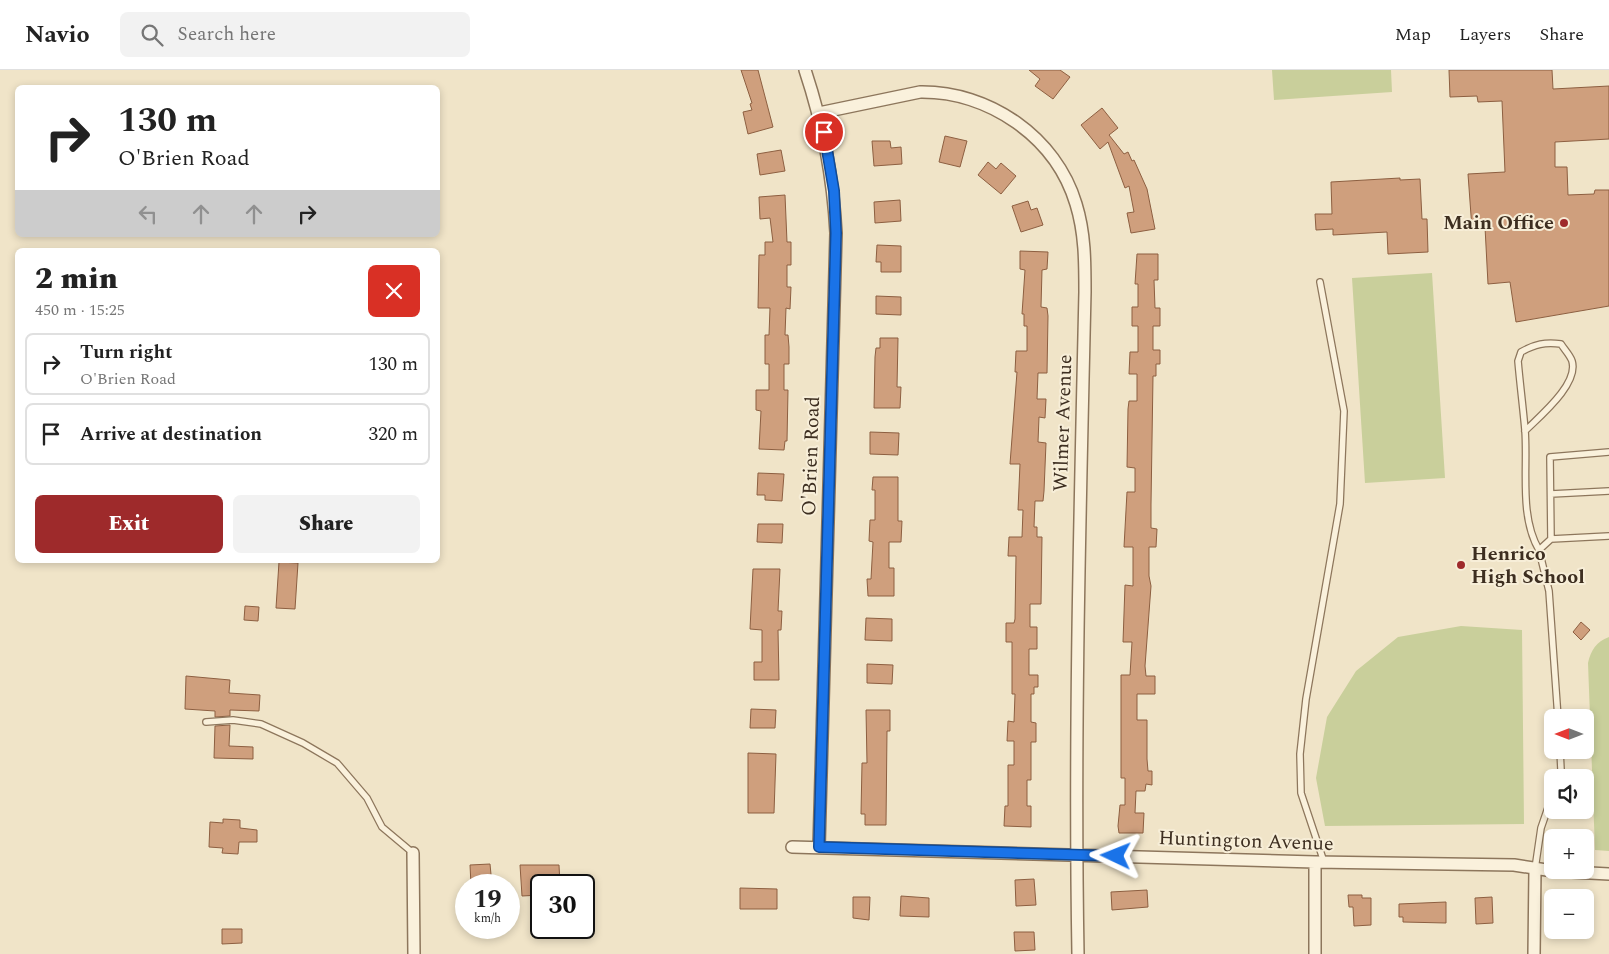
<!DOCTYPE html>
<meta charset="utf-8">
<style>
:root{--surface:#fff;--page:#f2f2f2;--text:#222;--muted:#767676;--line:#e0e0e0;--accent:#9e2a2b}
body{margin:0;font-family:Spectral,serif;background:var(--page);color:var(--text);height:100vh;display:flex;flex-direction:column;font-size:19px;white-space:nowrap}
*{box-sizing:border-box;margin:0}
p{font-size:16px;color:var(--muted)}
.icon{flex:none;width:28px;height:28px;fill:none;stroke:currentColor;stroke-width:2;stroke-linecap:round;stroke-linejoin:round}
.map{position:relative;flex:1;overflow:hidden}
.panel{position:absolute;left:15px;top:178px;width:425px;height:315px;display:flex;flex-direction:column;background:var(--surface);border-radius:8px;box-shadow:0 2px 8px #0003}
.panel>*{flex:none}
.banner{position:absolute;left:15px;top:15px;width:425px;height:152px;border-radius:8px;box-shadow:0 2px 8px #0003;background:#fff;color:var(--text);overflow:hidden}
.needle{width:32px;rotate:270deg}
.buttons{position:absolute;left:1544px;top:639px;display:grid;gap:10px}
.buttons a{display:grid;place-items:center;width:50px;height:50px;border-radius:8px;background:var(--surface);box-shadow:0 2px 8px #0003;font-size:25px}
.speed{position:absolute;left:455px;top:804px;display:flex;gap:10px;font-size:25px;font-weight:700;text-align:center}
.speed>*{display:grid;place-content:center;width:65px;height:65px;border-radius:50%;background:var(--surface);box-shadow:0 2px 8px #0003;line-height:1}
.speed small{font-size:12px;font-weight:400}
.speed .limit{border:2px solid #111;border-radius:8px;background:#fff;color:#111}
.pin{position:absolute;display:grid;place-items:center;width:42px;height:42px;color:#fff;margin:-21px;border:2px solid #fff;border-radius:50%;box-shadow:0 1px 5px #0007}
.me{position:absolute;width:55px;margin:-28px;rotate:272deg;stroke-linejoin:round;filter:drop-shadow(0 0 4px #0008)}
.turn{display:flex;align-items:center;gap:18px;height:105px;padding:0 20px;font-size:22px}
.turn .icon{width:65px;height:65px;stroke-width:2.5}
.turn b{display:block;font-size:35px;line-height:42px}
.lanes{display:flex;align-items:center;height:48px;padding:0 20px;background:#0003;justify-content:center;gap:25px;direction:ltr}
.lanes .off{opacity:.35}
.round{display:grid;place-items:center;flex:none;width:52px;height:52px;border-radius:8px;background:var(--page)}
.head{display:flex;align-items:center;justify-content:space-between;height:85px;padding:0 20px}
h1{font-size:30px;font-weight:800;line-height:38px}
.cta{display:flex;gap:10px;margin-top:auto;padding:10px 20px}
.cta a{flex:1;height:58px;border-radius:8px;background:var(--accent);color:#fff;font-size:20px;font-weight:800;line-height:58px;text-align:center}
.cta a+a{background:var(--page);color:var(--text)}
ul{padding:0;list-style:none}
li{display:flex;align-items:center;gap:15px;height:62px;margin:0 10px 8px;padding:0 10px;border:2px solid var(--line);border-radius:8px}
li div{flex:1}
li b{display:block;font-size:19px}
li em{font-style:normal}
header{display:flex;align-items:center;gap:30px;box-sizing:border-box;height:70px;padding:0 25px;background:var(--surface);border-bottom:1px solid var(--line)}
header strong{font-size:24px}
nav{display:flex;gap:28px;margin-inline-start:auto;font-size:18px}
.search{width:350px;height:45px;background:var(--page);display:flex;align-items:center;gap:12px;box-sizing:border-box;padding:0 18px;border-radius:8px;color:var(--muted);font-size:19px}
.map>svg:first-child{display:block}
.green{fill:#c9cf9b}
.building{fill:#cf9f7d;stroke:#8d5f41}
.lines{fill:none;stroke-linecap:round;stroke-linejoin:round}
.service-casing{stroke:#8d765c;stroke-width:8}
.minor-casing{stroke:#8d765c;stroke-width:14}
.service{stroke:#faf1dc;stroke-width:5.5}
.minor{stroke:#faf1dc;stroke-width:11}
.route-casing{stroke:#114b97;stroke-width:12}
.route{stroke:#1a73e8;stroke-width:9}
.poi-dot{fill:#9e2a2b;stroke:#f7eed8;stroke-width:2}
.labels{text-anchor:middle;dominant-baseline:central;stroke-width:4;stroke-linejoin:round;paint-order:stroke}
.poi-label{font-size:20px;font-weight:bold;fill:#3d2e20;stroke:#f7eed8;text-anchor:end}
.street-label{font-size:20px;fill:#3d2e20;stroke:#f7eed8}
</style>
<header>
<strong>Navio</strong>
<div class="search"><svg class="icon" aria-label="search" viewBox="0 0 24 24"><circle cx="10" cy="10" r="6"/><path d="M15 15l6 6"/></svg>Search here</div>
<nav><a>Map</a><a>Layers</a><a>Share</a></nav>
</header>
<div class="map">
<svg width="1609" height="884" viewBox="0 0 1609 884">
<rect width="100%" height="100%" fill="#f0e4c8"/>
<!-- green -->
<path class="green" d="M 1272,0 L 1391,0 L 1392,22 L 1274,30 Z
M 1432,203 L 1445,408 L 1365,413 L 1352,208 Z
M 1461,556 L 1522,560 L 1524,754 L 1325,756 L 1316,708 L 1327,647 L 1356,601 L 1398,567 Z
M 1609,567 L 1609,781 L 1595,780 L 1588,593 C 1591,580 1596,572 1609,567 Z"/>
<!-- building -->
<path class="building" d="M 741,0 L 758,0 L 773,57 L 748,64 L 743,42 L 752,40 L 750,34 L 752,33 Z
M 1029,0 L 1060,0 L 1070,7 L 1053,29 L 1035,16 L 1040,9 Z
M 1449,0 L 1552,0 L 1553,19 L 1609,16 L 1609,69 L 1555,72 L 1555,97 L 1567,97 L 1568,125 L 1594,124 L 1595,120 L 1609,120 L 1609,236 L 1516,252 L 1510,212 L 1488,214 L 1485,157 L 1472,159 L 1468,104 L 1505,102 L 1502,31 L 1478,32 L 1477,26 L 1450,27 Z
M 1102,38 L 1118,58 L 1109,65 L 1124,84 L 1128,82 L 1132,91 L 1134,90 L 1147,119 L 1155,159 L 1131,163 L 1127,143 L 1134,142 L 1129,116 L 1125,118 L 1108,72 L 1100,79 L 1081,55 Z
M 945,66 L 967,71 L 960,97 L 939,92 Z
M 872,71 L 890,71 L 891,78 L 901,77 L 902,94 L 874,96 Z
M 781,80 L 785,101 L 760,105 L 757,84 Z
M 988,92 L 996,99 L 1001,93 L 1016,106 L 1001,124 L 978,105 Z
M 1400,108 L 1400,110 L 1420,109 L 1422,149 L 1427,149 L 1428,182 L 1388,184 L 1387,162 L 1333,165 L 1333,159 L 1316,160 L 1315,144 L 1332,144 L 1331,112 Z
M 785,125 L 787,172 L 791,172 L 791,195 L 787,195 L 787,217 L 791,217 L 790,239 L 786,238 L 785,265 L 788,265 L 789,277 L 789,294 L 784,294 L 784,320 L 788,320 L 787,371 L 785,371 L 784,380 L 759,379 L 761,341 L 756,340 L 756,320 L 769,320 L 769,294 L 765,294 L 765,265 L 769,265 L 770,238 L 758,238 L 759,185 L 765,185 L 765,172 L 773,172 L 770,148 L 760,149 L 759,127 Z
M 900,130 L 901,151 L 875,153 L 874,132 Z
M 1028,131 L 1031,140 L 1037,138 L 1043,155 L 1021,162 L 1012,136 Z
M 877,175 L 901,176 L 901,202 L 881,202 L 881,192 L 876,192 Z
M 1020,181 L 1048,182 L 1047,199 L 1042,200 L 1041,237 L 1047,238 L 1048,246 L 1047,303 L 1038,303 L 1037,329 L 1046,329 L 1045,348 L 1039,347 L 1038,372 L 1046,373 L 1044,421 L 1043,431 L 1035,431 L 1034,457 L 1037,457 L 1037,467 L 1042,467 L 1041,534 L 1030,534 L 1030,557 L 1037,557 L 1037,579 L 1029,579 L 1029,605 L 1038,605 L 1038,617 L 1034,617 L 1034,624 L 1031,624 L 1031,652 L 1036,653 L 1036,672 L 1031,672 L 1031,710 L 1027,710 L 1027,736 L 1031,736 L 1031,757 L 1004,756 L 1005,736 L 1008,736 L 1008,695 L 1014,695 L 1014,671 L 1007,671 L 1008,651 L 1014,652 L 1015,624 L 1012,624 L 1012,572 L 1006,572 L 1006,553 L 1014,553 L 1015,549 L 1016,486 L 1008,486 L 1009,467 L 1022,467 L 1023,440 L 1018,440 L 1020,394 L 1010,394 L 1017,302 L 1015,302 L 1016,281 L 1027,281 L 1027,256 L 1024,256 L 1024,244 L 1022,244 L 1025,200 L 1020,199 Z
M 1137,184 L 1158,184 L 1158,210 L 1154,210 L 1155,238 L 1160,238 L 1160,256 L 1153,256 L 1153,280 L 1160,280 L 1160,294 L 1156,294 L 1156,306 L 1153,306 L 1151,434 L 1151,458 L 1157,459 L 1156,477 L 1149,477 L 1149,506 L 1151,516 L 1145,596 L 1146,606 L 1155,606 L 1155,624 L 1137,624 L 1137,650 L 1147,650 L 1147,689 L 1148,701 L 1152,701 L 1152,715 L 1146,714 L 1145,721 L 1136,721 L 1135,743 L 1144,743 L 1143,763 L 1119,763 L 1118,756 L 1120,735 L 1125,735 L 1125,708 L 1121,708 L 1121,605 L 1130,605 L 1132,572 L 1123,572 L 1125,515 L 1133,516 L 1133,477 L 1124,477 L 1127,422 L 1135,422 L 1135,398 L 1127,397 L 1128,339 L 1129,331 L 1137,331 L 1137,304 L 1129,304 L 1130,282 L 1138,282 L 1138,256 L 1132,256 L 1132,237 L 1138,237 L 1138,214 L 1135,214 Z
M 876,226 L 901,227 L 901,245 L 876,244 Z
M 880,268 L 898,268 L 897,317 L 901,317 L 900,338 L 874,338 L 875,287 L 876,278 L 880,278 Z
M 870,362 L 899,363 L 898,385 L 870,384 Z
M 758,403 L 784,404 L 782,431 L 765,430 L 765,425 L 757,425 Z
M 873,407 L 898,407 L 898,451 L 902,451 L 901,472 L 889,472 L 889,498 L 894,498 L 894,526 L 868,526 L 867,509 L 871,509 L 873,472 L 869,471 L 870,450 L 875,450 L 875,420 L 872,420 Z
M 758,454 L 783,454 L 782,473 L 757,472 Z
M 279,492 L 298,493 L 295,539 L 276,538 Z
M 753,499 L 780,499 L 778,541 L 782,541 L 781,560 L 778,560 L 779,610 L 754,610 L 754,592 L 762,592 L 762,560 L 750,559 Z
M 245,536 L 259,537 L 258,551 L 244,550 Z
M 866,548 L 892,549 L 892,571 L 865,570 Z
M 1581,552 L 1590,560 L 1581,570 L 1573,562 Z
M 867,594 L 893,595 L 892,614 L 867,613 Z
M 186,606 L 230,610 L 229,623 L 260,625 L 259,641 L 230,640 L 230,646 L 215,647 L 215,641 L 185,639 Z
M 751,639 L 776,640 L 775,658 L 750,658 Z
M 866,640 L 890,640 L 890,661 L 887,661 L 886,755 L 865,755 L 865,744 L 861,744 L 862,693 L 867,693 Z
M 230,655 L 229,676 L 253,677 L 253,689 L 214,688 L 215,656 Z
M 748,683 L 776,684 L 774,743 L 748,743 Z
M 223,749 L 240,750 L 240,758 L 257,760 L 257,772 L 239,772 L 238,784 L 222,783 L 223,778 L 209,777 L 210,752 L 223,753 Z
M 490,794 L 492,815 L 471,815 L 470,795 Z
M 520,795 L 559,795 L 560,815 L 541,815 L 541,825 L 522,826 Z
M 1034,809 L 1036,835 L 1016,836 L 1015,810 Z
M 740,818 L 777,819 L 777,839 L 740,839 Z
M 1147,820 L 1148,837 L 1112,840 L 1111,822 Z
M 1348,825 L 1362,825 L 1362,828 L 1371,828 L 1371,855 L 1354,856 L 1353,837 L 1349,837 Z
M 901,826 L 929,828 L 929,847 L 900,846 Z
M 853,827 L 870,827 L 869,850 L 853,848 Z
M 1492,827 L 1493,853 L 1476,854 L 1475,828 Z
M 1446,832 L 1446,853 L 1403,852 L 1403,847 L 1399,847 L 1399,834 Z
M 222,859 L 242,859 L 242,873 L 222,874 Z
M 1014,862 L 1034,862 L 1035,880 L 1015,881 Z"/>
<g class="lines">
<!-- service casing -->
<g class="service-casing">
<path id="service" d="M 1320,212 L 1344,341 L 1340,434 L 1306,629 L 1300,684 L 1301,723 L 1324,792
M 1525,361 C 1540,346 1579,314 1572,291 C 1570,285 1564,279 1561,274 C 1545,272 1535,274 1521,282 L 1518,291 C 1520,314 1523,337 1525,360 C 1528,398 1519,446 1539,480
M 1551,424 L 1609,421
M 1551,469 L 1550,387 L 1609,382
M 1558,648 L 1549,521 L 1539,480 L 1551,469 L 1609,466
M 206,652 L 233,650 L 261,654 L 303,673 L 337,693 L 367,728 L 382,757 L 413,783
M 1559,708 L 1561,700 L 1560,680
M 1535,799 L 1541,758 L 1552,726"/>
</g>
<!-- minor casing -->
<g class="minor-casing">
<path id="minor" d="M 805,0 C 823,54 833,106 836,163 L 819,777
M 819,43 L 920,22 C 989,21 1056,67 1076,134 C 1085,163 1085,192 1085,222 C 1080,442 1074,663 1078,884
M 792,777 L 1315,792 L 1514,795 L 1553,801 L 1609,804
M 413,783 L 414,884
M 1315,884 L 1315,792
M 1534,884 L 1535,799"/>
</g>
<!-- service -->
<use href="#service" class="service"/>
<!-- minor -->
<use href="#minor" class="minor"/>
</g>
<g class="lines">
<!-- route casing -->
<g class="route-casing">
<path id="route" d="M 824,62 L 834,121 L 836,163 L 819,777 L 1116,786"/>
</g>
<!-- route -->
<use href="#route" class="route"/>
</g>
<!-- markers -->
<g class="poi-dot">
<circle cx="1564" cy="153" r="5"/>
<circle cx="1461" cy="495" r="5"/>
</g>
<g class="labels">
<!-- poi labels -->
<g class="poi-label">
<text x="1554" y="153">Main Office</text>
<text x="1471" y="484" text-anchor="start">Henrico<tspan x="1471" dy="23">High School</tspan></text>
</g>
<!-- street labels -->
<g class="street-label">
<text transform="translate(1063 353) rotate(-88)">Wilmer Avenue</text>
<text transform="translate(811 386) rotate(-88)">O'Brien Road</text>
<text transform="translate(1246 771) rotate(2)">Huntington Avenue</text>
</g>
</g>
</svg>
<div class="buttons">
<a><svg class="needle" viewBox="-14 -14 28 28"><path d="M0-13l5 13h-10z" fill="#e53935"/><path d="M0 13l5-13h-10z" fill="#767676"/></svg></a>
<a><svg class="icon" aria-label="sound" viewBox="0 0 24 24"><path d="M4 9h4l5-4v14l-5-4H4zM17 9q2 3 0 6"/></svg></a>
<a>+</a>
<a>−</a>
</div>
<div class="speed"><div>19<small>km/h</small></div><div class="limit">30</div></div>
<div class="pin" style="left:824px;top:62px;background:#d93025"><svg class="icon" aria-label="arrive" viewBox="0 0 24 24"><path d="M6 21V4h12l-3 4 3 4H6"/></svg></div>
<svg class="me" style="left:1116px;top:786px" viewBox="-20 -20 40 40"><path d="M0-17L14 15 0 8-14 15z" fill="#1a73e8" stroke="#fff" stroke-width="4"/></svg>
<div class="banner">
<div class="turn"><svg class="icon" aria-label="right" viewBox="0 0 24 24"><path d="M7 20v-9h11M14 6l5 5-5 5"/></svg><div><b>130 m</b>O'Brien Road</div></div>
<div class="lanes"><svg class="icon off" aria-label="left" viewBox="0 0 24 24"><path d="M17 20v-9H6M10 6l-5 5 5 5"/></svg><svg class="icon off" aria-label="ahead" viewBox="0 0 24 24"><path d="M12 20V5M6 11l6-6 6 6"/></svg><svg class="icon off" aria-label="ahead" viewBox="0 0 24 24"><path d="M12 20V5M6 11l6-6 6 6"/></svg><svg class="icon" aria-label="right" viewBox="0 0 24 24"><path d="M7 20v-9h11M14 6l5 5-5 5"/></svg></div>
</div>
<section class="panel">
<div class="head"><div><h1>2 min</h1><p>450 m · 15:25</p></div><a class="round" style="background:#d93025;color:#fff"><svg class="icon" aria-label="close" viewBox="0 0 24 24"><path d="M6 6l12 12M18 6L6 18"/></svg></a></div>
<ul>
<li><svg class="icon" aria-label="right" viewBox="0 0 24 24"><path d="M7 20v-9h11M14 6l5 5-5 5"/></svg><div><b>Turn right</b><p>O'Brien Road</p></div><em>130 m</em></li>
<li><svg class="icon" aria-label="arrive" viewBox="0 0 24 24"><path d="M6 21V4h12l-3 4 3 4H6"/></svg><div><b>Arrive at destination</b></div><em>320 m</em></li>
</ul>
<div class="cta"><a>Exit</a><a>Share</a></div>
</section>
</div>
